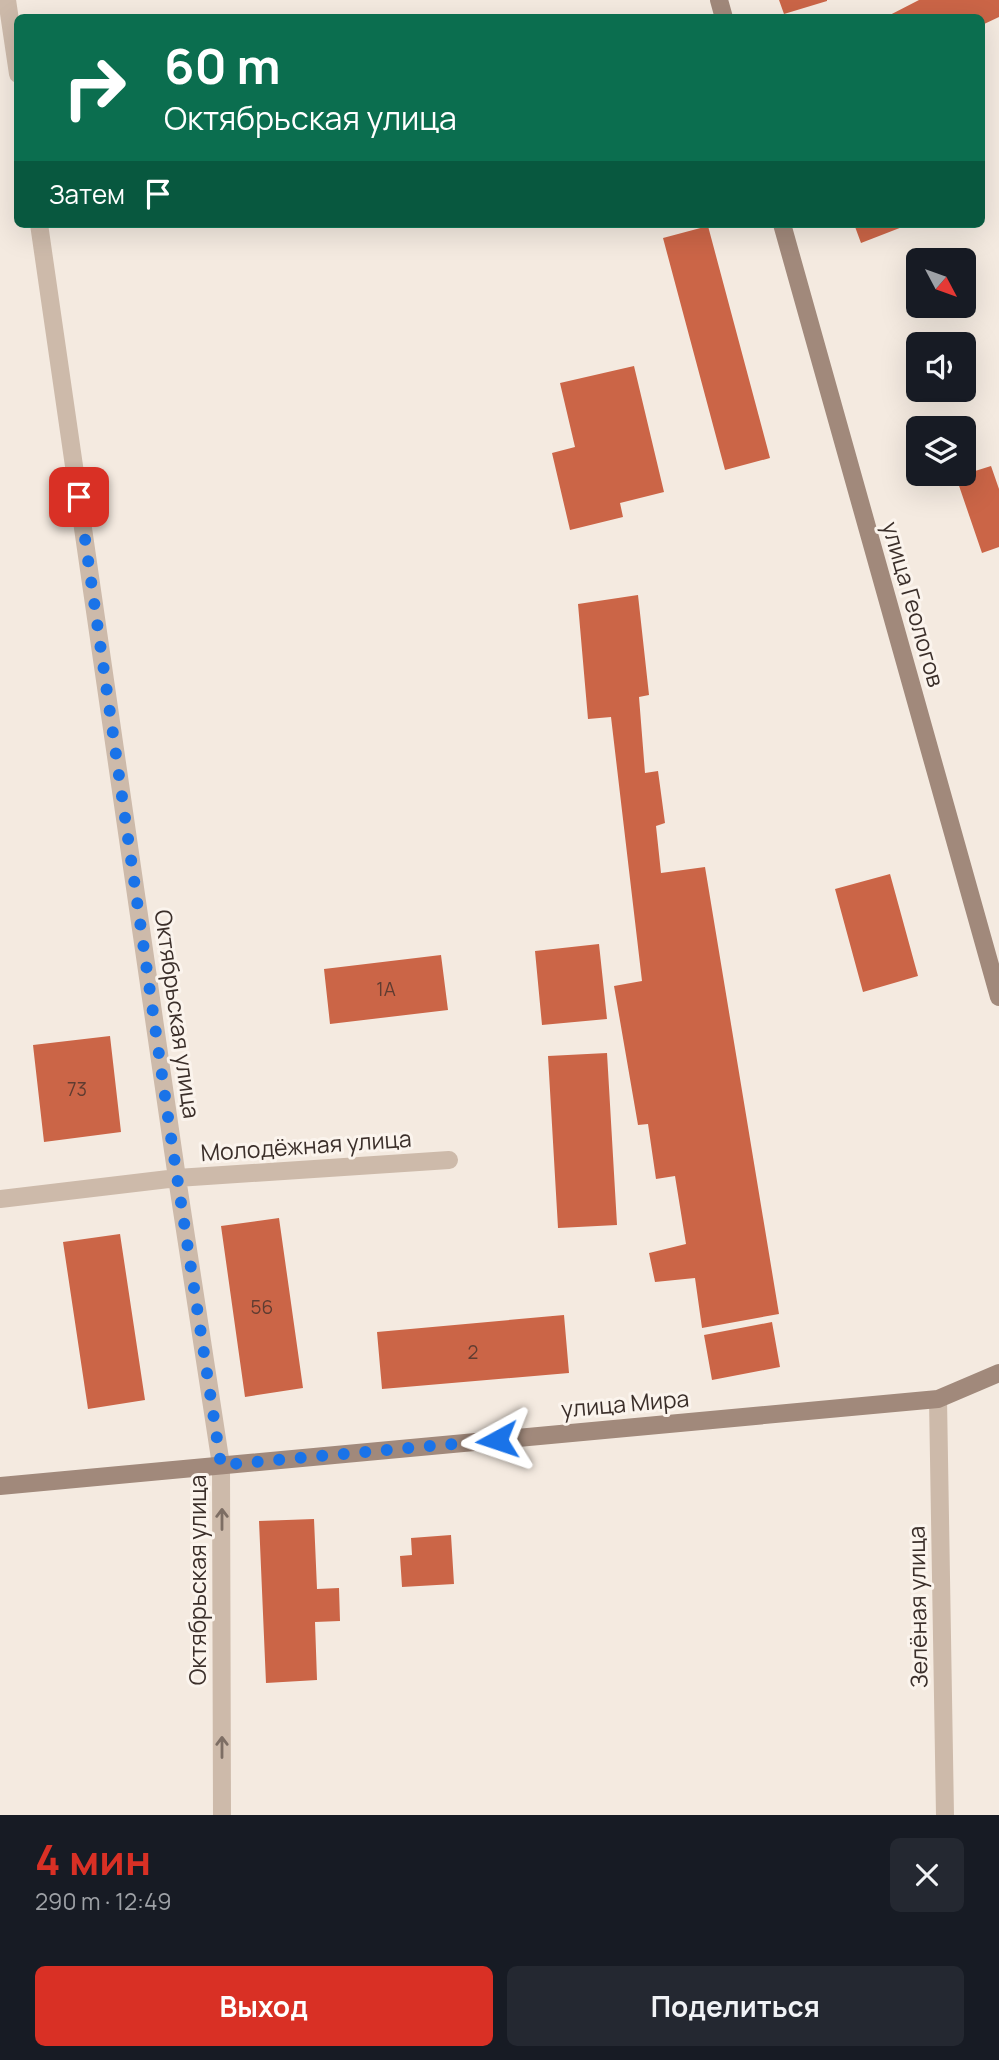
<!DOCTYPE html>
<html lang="ru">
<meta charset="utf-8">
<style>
:root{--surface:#171b24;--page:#242831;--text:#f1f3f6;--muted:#9ea1a6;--accent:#d93025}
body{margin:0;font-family:Manrope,sans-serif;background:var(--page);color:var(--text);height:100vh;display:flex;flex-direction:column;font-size:26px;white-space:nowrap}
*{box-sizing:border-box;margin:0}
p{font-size:23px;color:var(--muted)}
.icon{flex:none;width:38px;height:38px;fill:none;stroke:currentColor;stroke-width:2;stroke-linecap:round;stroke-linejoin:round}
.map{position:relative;height:1815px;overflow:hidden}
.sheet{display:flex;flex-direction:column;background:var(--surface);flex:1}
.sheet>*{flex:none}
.top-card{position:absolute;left:14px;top:14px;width:971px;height:214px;border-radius:10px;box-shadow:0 7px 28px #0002;background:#0b6e4f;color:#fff;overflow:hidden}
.needle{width:46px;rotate:131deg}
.fabs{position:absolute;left:906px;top:248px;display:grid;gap:14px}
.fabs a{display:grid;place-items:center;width:70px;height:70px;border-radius:10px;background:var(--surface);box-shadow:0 7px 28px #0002;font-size:35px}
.pin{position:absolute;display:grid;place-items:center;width:60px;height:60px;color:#fff;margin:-30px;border-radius:14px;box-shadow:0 4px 10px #0006}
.me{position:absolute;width:77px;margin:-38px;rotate:265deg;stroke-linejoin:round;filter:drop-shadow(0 0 5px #0008)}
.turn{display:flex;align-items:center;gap:24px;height:147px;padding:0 35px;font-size:32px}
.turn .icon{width:91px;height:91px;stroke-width:2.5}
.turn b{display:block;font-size:49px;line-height:60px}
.then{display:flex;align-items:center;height:66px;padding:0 35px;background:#0003;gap:14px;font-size:26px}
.round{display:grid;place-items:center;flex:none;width:74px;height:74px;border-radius:10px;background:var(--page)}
.headline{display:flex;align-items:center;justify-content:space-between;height:119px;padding:0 35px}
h1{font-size:42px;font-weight:700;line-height:52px;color:var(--accent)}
.cta{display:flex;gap:14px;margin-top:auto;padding:14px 35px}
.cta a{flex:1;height:80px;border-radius:10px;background:var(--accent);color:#fff;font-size:28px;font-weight:700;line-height:80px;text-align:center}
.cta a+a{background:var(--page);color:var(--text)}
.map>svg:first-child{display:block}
.building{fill:#cb6547}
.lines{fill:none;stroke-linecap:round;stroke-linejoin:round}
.street{stroke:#cdbaaa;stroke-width:18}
.secondary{stroke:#a1897b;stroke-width:18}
.oneway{stroke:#7d6e64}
.route{stroke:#1a73e8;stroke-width:12;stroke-dasharray:0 21.6}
.labels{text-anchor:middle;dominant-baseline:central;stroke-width:6;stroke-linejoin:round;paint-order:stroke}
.number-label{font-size:19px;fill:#5f3c31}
.street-label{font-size:23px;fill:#3b2f2a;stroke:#fbf4ed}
</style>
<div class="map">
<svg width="999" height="1815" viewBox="0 0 999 1815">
<rect width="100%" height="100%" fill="#f4eae0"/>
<!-- building -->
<path class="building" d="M 779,0 L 827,0 L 827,1 L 784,14 Z
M 919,0 L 999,0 L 999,17 L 982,25 L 982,18 L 884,18 Z
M 854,224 L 910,224 L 861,243 Z
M 708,226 L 770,458 L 725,470 L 663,238 Z
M 634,366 L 664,492 L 620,503 L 623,517 L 570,530 L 552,453 L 575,447 L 560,383 Z
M 991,466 L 999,489 L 999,547 L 982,553 L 956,477 Z
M 638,595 L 649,695 L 639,697 L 645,773 L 658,771 L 665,823 L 656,826 L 661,873 L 705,867 L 779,1314 L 702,1328 L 695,1278 L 655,1282 L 649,1253 L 686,1244 L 675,1176 L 656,1179 L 648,1124 L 638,1125 L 614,986 L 642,981 L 611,717 L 588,719 L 578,604 Z
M 890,874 L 918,976 L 863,992 L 835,889 Z
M 599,944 L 607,1019 L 542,1025 L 535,951 Z
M 441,955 L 448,1010 L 330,1024 L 324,969 Z
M 110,1036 L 121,1132 L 44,1142 L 33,1045 Z
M 607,1053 L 617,1225 L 558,1228 L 548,1056 Z
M 279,1218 L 303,1388 L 245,1397 L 221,1226 Z
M 120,1234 L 145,1400 L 88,1409 L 63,1242 Z
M 564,1315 L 569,1373 L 382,1389 L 377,1332 Z
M 772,1322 L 780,1367 L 712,1380 L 704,1335 Z
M 314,1519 L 317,1589 L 339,1588 L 340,1621 L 315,1622 L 317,1680 L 266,1683 L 259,1521 Z
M 451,1535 L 454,1584 L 402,1587 L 400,1556 L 412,1555 L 411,1538 Z"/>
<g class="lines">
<!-- street -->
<path class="street" d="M 7,0 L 18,74
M 39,224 L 177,1178 L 221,1465 L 222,1815
M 0,1199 L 177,1178 L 449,1160
M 938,1399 L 945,1815"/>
<!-- secondary -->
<path class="secondary" d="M 719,0 L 724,18
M 782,224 L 999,997
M 0,1486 L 938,1399 L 999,1373"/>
</g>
<!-- one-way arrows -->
<defs><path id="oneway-shaft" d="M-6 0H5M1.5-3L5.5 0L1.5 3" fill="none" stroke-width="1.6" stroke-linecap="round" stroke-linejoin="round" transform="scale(1.75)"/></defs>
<g class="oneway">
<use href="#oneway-shaft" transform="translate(222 1519) rotate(-90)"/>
<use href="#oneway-shaft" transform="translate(222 1747) rotate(-90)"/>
</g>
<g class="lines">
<!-- route -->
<path class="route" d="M 79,497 L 169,1124 L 221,1465 L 497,1440"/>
</g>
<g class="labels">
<!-- number labels -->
<g class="number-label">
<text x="386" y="989">1А</text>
<text x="77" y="1089">73</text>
<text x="262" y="1307">56</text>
<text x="473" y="1352">2</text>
</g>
<!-- street labels -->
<g class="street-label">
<text transform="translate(914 604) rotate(74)">улица Геологов</text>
<text transform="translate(178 1014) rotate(82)">Октябрьская улица</text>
<text transform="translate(306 1145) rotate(-4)">Молодёжная улица</text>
<text transform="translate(625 1403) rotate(-5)">улица Мира</text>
<text transform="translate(197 1580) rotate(-90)">Октябрьская улица</text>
<text transform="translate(917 1607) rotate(-91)">Зелёная улица</text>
</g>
</g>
</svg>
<div class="fabs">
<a><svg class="needle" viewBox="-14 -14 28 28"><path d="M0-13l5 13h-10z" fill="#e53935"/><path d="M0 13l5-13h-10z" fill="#9ea1a6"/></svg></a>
<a><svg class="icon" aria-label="sound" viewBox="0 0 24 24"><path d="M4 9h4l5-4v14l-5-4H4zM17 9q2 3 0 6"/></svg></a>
<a><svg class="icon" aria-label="layers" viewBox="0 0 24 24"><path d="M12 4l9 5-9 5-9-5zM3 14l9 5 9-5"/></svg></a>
</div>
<div class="pin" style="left:79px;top:497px;background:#d93025"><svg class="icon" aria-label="arrive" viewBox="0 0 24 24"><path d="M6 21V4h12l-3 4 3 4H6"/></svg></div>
<svg class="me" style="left:497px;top:1440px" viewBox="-20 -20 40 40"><path d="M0-17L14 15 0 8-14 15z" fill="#1a73e8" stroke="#fff" stroke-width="4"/></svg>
<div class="top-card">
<div class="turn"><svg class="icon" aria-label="right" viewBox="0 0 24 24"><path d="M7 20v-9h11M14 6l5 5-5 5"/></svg><div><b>60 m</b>Октябрьская улица</div></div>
<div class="then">Затем<svg class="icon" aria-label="arrive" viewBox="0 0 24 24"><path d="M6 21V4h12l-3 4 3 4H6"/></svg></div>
</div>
</div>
<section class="sheet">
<div class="headline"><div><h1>4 мин</h1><p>290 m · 12:49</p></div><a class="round"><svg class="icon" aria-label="close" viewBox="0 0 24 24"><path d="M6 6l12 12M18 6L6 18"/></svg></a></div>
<div class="cta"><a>Выход</a><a>Поделиться</a></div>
</section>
